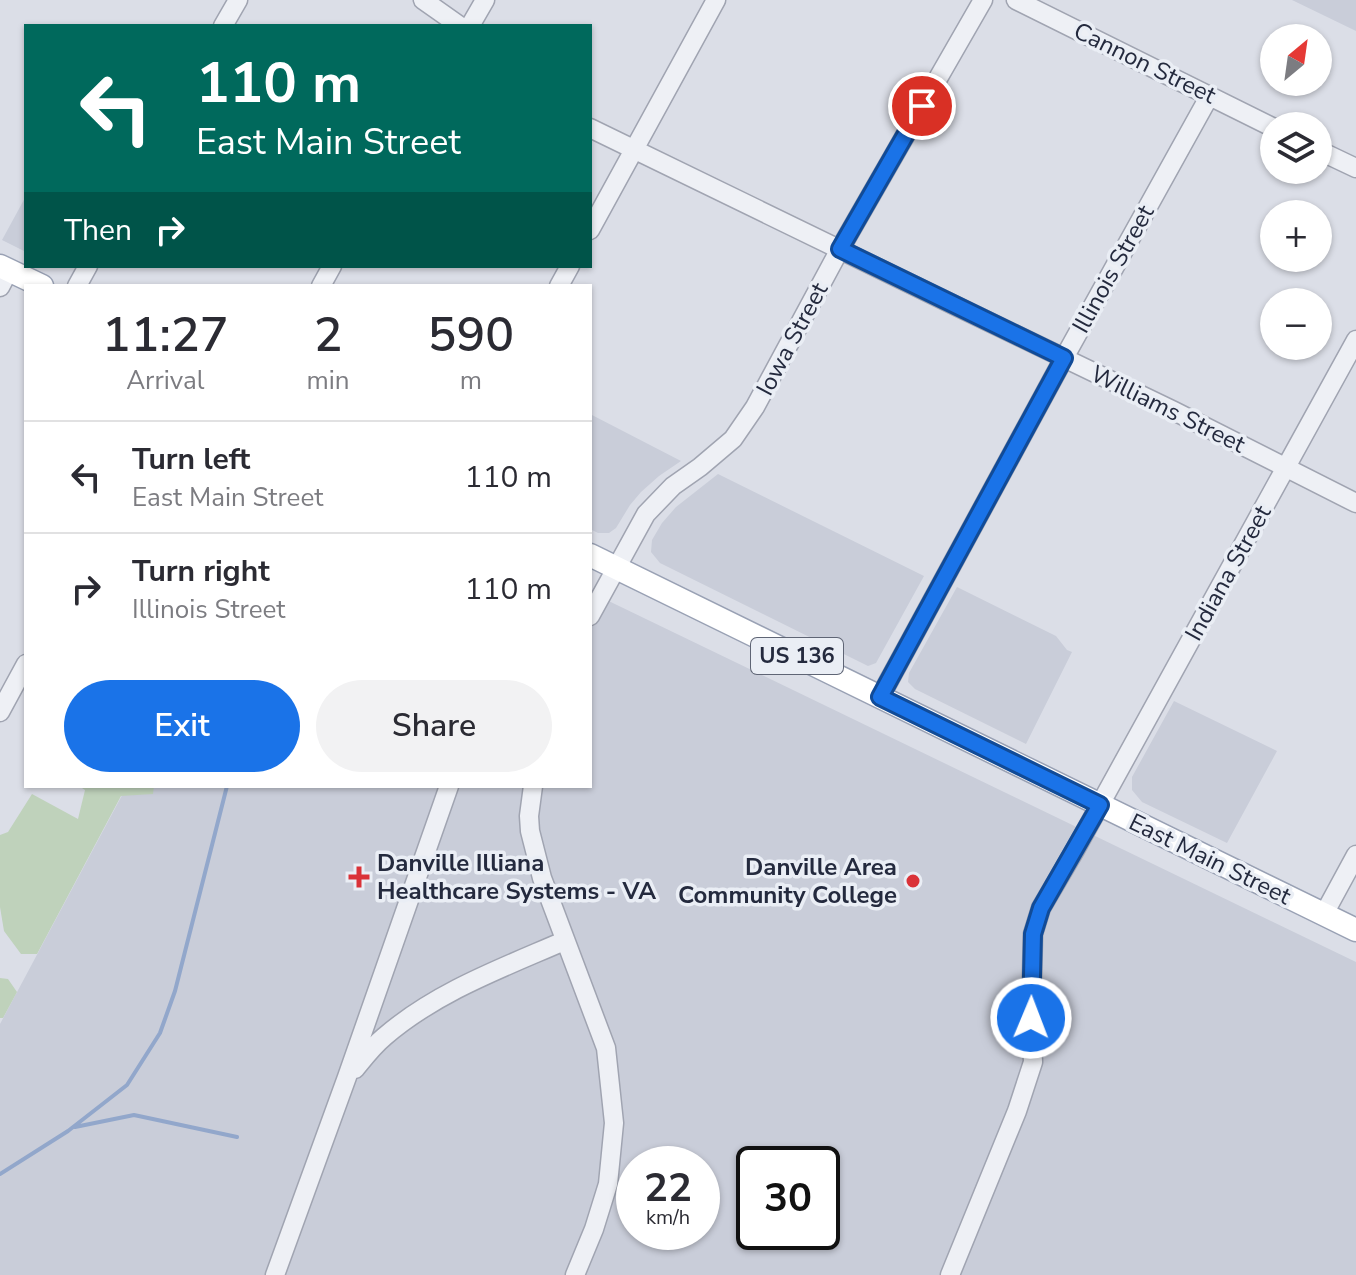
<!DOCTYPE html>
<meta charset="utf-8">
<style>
:root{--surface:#fff;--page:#f2f2f3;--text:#2b2b33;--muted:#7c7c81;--line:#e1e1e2;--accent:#1a73e8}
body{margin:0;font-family:"Nunito Sans",sans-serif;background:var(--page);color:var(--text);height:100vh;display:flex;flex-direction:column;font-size:30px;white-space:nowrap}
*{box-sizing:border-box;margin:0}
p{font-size:26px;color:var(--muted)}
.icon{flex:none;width:44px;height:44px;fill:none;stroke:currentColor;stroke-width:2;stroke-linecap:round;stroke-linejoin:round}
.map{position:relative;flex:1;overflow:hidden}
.side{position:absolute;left:24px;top:284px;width:568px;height:504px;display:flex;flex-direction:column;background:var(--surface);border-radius:0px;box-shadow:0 2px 6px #0004}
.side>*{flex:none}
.hud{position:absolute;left:24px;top:24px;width:568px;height:244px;border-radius:0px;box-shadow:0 2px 6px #0004;background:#00695c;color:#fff;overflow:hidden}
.needle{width:52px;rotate:29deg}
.controls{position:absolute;left:1260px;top:24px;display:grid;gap:16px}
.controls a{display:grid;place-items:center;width:72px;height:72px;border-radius:50%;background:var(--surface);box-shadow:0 2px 6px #0004;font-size:40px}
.speed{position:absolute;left:616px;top:1146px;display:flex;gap:16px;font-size:40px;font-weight:700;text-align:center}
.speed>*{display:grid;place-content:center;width:104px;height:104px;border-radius:50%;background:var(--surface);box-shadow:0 2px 6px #0004;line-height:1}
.speed small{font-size:20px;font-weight:400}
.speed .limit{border:4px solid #111;border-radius:12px;background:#fff;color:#111}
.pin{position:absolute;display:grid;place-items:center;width:68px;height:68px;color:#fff;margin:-34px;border:4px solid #fff;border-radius:50%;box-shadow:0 2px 8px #0007}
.me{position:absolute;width:88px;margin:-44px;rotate:1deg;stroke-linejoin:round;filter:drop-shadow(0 0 6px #0008)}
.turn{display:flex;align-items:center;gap:28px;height:168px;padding:0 40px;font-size:36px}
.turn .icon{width:104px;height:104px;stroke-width:2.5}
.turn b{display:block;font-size:56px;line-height:68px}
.then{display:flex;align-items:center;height:76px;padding:0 40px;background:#0003;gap:16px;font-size:30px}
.eta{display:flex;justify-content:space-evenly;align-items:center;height:136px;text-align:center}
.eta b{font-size:48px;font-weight:600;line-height:56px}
.primary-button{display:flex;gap:16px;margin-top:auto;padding:16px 40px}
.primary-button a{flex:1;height:92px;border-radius:48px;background:var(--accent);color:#fff;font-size:32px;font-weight:600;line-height:92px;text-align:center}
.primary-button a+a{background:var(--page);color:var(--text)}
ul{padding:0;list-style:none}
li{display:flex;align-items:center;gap:24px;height:112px;padding:0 40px;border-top:2px solid var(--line)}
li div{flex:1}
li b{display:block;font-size:30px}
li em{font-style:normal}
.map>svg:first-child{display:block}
.built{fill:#c9cdd9;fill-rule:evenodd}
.green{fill:#bfd2bb}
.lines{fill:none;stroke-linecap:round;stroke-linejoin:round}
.stream{stroke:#92a7cb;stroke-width:4}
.minor-casing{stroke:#a0a4b1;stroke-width:21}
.major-casing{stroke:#99a1b4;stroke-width:25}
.minor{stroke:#eef0f5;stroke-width:18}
.major{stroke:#fff;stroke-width:22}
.route-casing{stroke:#114b97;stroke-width:20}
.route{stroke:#1a73e8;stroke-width:14}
.poi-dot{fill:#da3238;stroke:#eaeef5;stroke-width:3}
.labels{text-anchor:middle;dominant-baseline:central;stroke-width:7;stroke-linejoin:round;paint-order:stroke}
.shield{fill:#eaeef5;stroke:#5f6575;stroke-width:2}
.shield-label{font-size:22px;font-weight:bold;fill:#242a3e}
.street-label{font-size:24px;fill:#242a3e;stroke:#eaeef5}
.poi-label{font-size:24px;font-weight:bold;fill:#242a3e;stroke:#eaeef5;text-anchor:start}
</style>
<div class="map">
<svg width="1356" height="1275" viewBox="0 0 1356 1275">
<rect width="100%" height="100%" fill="#dbdee7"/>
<!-- built -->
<path class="built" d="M 1292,0 L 1356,0 L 1356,31 Z
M 26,196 L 26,252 L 2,240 Z
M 590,414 L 681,461 L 659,476 L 641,492 L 630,505 L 616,528 L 609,533 L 598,533 L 590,529 Z
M 718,474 L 924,576 L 876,663 L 868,666 L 660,563 L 651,552 L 652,540 L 662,523 L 676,507 Z
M 957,587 L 1056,636 L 1067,650 L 1072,652 L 1026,744 L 915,689 L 908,682 L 909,673 Z
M 590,592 L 1356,962 L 1356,1275 L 0,1275 L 0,1024 L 127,786 L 590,786 ZM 634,1164 L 702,1164 L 702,1232 L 634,1232 ZM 754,1164 L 822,1164 L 822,1232 L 754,1232 Z
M 1174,701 L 1277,751 L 1227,843 L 1142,802 L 1132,790 L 1132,777 Z"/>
<!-- green -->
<path class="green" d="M 79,786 L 154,786 L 153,794 L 121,796 L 37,954 L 21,954 L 4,931 L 0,907 L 0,835 L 8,832 L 32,794 L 78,819 L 85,790 Z
M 0,978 L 8,979 L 17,992 L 3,1018 L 0,1018 Z"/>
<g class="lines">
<!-- stream -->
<path class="stream" d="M 75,1127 L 134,1115 L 237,1137
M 0,1174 L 68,1131 L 127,1085 L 160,1033 L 175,991 L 227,786"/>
<!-- minor casing -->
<g class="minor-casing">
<path id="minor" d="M 423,0 L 460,26
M 1016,0 L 1274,128
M 223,26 L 238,0
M 470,26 L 485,0
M 590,128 L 954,305 L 1174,411 L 1356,503
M 1318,150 L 1356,168
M 590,230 L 716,0
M 77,286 L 88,266
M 321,286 L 332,266
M 559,286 L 570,266
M 0,287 L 9,270
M 590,616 L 646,514 L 673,486 L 700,467 L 733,439 L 755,407 L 840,249 L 983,0
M 880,697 L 1064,358 L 1210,95
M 0,712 L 26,664
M 533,786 L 529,816 L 530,831 L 542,878 L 606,1048 L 614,1123 L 608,1184 L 594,1229 L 575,1275
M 1324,914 L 1356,855
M 355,1069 C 364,1058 373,1046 384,1037 C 436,992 502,968 564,941
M 275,1275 L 347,1077 L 449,786
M 950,1275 L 1017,1111 L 1033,1062 L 1031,1018 L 1033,934 L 1041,908 L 1075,850 L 1356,340"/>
</g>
<!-- major casing -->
<g class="major-casing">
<path id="major" d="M 0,266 L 42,286
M 590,555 L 1356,930"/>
</g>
<!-- minor -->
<use href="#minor" class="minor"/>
<!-- major -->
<use href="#major" class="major"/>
</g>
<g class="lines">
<!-- route casing -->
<g class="route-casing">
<path id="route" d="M 922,106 L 840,249 L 1064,358 L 880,697 L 1100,805 L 1041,908 L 1033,934 L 1031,1018"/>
</g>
<!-- route -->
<use href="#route" class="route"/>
</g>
<!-- markers -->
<g class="poi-dot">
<path d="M355 865h8v8h8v8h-8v8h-8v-8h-8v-8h8z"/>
<circle cx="913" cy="881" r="8"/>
</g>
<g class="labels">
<!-- shield labels -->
<rect class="shield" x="751" y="638" width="92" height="36" rx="6"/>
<g class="shield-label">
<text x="797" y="656">US 136</text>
</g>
<!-- street labels -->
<g class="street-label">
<text transform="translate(1145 63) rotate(26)">Cannon Street</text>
<text transform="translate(1113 269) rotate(-61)">Illinois Street</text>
<text transform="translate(792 339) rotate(-62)">Iowa Street</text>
<text transform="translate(1168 409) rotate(26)">Williams Street</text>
<text transform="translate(1228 573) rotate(-61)">Indiana Street</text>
<text transform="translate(1210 859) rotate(26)">East Main Street</text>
</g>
<!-- poi labels -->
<g class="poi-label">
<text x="377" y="863">Danville Illiana<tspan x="377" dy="28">Healthcare Systems - VA</tspan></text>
<text x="897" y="867" text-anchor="end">Danville Area<tspan x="897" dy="28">Community College</tspan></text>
</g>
</g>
</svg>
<div class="controls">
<a><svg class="needle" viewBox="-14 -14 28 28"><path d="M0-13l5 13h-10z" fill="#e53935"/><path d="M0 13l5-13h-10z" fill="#7c7c81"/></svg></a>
<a><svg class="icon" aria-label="layers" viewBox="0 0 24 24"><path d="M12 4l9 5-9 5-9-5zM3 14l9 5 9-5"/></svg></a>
<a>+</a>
<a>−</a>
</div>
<div class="speed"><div>22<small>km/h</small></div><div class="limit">30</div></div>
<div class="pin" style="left:922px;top:106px;background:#d93025"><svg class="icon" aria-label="arrive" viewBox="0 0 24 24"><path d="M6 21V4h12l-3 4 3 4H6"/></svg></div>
<svg class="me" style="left:1031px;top:1018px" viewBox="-20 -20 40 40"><circle r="17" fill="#1a73e8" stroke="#fff" stroke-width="3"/><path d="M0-11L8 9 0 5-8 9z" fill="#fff"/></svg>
<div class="hud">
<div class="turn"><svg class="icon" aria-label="left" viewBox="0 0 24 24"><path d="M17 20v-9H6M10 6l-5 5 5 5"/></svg><div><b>110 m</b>East Main Street</div></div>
<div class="then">Then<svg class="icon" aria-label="right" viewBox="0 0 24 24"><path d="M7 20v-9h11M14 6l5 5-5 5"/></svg></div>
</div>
<section class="side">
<div class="eta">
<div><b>11:27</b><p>Arrival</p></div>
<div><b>2</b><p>min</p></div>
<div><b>590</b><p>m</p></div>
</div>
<ul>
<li><svg class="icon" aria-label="left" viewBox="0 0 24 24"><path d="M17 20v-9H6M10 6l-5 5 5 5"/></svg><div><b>Turn left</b><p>East Main Street</p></div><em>110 m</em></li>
<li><svg class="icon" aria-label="right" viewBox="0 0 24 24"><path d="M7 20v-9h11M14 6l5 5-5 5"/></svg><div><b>Turn right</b><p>Illinois Street</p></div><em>110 m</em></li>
</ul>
<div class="primary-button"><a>Exit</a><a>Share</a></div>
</section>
</div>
